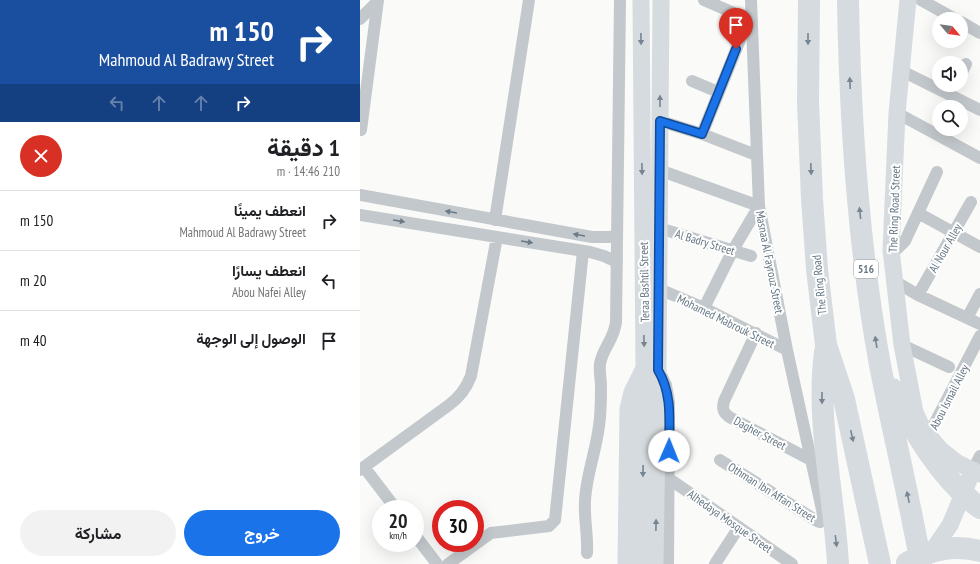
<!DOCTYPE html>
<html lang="ar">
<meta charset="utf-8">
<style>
:root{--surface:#fff;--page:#f2f2f2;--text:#202124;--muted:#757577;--line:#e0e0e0;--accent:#1a73e8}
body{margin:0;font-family:"PT Sans Narrow",Vazirmatn,sans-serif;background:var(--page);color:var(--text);direction:rtl;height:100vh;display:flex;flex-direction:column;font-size:15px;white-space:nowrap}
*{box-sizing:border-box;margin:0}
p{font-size:13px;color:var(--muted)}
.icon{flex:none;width:22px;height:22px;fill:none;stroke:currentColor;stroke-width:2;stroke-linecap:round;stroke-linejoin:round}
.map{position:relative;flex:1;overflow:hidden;direction:ltr}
.details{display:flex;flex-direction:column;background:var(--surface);width:360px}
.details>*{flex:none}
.guide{background:#1a4fa0;color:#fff;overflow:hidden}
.needle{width:26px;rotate:119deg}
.fabs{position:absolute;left:572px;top:12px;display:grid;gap:8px}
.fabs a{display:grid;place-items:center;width:36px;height:36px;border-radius:50%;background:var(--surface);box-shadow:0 4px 16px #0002;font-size:20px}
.speed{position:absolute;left:12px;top:500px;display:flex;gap:8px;font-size:20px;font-weight:700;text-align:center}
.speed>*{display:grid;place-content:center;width:52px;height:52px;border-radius:50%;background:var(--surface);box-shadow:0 4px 16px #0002;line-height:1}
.speed small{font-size:10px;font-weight:400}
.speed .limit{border:6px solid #d22;background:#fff;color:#111}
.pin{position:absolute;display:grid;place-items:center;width:34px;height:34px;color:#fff;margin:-41px -17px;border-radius:50% 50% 50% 0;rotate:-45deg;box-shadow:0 0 4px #0007}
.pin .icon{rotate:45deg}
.me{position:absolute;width:44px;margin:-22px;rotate:1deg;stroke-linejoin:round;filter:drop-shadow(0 0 3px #0008)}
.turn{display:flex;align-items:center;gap:14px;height:84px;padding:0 20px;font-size:18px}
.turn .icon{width:52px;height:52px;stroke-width:2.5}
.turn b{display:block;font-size:28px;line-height:34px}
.lanes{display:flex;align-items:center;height:38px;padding:0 20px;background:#0003;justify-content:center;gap:20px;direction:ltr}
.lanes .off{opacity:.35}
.round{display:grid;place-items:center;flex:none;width:42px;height:42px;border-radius:21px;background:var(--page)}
.overview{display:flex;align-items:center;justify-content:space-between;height:68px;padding:0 20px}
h1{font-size:24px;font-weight:700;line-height:30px}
.cta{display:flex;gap:8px;margin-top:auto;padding:8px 20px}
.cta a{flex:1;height:46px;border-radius:24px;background:var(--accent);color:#fff;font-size:16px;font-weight:700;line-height:46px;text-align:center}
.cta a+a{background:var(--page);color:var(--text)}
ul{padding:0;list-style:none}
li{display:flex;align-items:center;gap:12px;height:60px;padding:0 20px;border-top:1px solid var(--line)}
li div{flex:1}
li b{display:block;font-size:15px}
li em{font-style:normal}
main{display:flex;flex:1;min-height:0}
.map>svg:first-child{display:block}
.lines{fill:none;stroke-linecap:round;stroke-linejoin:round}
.street{stroke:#c3c8cc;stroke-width:12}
.secondary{stroke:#d6dbdf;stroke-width:17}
.highway{stroke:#d6dbdf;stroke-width:22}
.oneway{fill:#768591}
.oneway2{fill:#6a7a87}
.route-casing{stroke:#114b97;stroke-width:10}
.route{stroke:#1a73e8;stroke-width:7}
.labels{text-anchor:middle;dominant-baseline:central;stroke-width:4;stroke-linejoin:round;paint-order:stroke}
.shield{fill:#fff;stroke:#939fa8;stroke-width:1}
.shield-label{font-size:11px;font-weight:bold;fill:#657683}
.street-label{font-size:12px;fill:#657683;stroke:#fff}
</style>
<main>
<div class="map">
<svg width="620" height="564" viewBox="0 0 620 564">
<rect width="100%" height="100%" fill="#fafaf8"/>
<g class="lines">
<!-- street -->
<path class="street" d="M 344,0 L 392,21
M 561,0 L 595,19
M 0,19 L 18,1
M 601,22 L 620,33
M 540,70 L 620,110
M 601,74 L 606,64
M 332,81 L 358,92
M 537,113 L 620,158
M 300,121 L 342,134 L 396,155
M 1,130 L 18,0
M 342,134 L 388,20
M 299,170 L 399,206 L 373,250 L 344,308
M 0,195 L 232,237 L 249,237 L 257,235
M 558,213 L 620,247
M 0,215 L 230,252 L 244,256 L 257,262
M 135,220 L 169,0
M 299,228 L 391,256
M 531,250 L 537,249 L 545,241 L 577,172
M 536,282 L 558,295 L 620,324
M 292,286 L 344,308 L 427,350
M 558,295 L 611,202
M 607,318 L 620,294
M 396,333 L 364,401 C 362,409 363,413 371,418 L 451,460
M 542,345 L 589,367
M 300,373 L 306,385 L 309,402 L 308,564
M 568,436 L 620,336
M 360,460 L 457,521 L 460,522 L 463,514 L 427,350 L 399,206 L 391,0
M 4,467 L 36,509
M 0,470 L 89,405 C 100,397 106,389 111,376 L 137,237
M 613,470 L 620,456
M 308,478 L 432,564
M 55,535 L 77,564
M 227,553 C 228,536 224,519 225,501 C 226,476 236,451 239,426 C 241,413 241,399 241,386 C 241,379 239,371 240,364 C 242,349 254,340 256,322 L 260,0
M 88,564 L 131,533 L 189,526 L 195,520 L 223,251
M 355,564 L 379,527"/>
<!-- secondary -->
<path class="secondary" d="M 281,0 L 284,368 L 281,564
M 548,0 L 537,113 L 531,250 L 542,345 L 555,412 L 563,429 L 581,450 L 596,462 L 620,474
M 572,551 L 590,525 L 613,470
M 266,564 L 268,409 L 272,392 L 283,370
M 295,564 L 298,370 L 301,0"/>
<!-- highway -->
<path class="highway" d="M 449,0 L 448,102 L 452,199 L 457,269 L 466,345 L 484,399 L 520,564
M 488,0 C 490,122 498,245 520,365 C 533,432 549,497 561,564
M 465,352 C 456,423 474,493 478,564
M 532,389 C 554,432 581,479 620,508
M 547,563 C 569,550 594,544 620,551"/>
</g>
<!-- one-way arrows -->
<defs><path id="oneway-solid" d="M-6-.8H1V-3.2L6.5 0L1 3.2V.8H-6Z"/></defs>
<g class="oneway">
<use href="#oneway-solid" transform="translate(281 39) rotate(89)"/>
<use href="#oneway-solid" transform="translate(448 39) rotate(90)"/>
<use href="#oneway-solid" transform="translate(490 83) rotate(-92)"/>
<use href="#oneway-solid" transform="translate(300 101) rotate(-90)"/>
<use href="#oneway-solid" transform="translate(282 169) rotate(89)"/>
<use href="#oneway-solid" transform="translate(451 169) rotate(88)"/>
<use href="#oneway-solid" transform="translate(500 213) rotate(-96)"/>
<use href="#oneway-solid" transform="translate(284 341) rotate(89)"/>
<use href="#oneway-solid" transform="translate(516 342) rotate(-99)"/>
<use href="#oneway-solid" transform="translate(462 398) rotate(90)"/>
<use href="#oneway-solid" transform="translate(492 436) rotate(77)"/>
<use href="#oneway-solid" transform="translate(283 471) rotate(91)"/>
<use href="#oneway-solid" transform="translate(548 497) rotate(-102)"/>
<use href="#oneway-solid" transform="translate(296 525) rotate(-89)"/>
<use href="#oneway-solid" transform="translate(476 541) rotate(83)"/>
</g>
<g class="oneway2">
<use href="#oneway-solid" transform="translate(91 212) rotate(-170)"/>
<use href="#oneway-solid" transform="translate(39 221) rotate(9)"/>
<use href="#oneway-solid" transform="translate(219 235) rotate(-170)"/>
<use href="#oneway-solid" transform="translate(167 242) rotate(9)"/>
</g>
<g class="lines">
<!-- route casing -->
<g class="route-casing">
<path id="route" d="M 309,451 C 309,423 313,395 298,370 L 300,121 L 342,134 L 376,49"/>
</g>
<!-- route -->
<use href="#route" class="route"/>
</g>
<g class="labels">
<!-- shield labels -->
<rect class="shield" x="494" y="260" width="24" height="18" rx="3"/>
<g class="shield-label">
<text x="506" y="269">516</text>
</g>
<!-- street labels -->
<g class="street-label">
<text transform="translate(534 209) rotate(-88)">The Ring Road Street</text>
<text transform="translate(345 242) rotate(17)">Al Badry Street</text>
<text transform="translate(585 248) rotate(-60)">Al Nour Alley</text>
<text transform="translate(410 262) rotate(79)">Masnaa Al Fayrouz Street</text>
<text transform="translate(284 282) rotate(-91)">Teraa Bashtil Street</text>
<text transform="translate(459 285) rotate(-96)">The Ring Road</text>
<text transform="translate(366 321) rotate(26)">Mohamed Mabrouk Street</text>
<text transform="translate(589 397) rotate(-63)">Abou Ismail Alley</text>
<text transform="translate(400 433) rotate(28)">Dagher Street</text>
<text transform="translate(412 492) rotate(32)">Othman Ibn Affan Street</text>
<text transform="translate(370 521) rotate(35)">Alhedaya Mosque Street</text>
</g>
</g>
</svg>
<div class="fabs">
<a><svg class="needle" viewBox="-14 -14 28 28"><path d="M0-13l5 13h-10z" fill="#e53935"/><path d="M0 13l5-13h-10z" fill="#757577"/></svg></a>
<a><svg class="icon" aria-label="sound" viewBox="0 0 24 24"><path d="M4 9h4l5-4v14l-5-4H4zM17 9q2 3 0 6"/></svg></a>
<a><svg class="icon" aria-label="search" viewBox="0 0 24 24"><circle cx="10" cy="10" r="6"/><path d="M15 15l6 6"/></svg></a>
</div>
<div class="speed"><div>20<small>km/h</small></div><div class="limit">30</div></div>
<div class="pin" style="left:376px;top:49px;background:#d93025"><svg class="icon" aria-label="arrive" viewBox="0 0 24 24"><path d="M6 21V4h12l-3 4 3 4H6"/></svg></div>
<svg class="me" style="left:309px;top:451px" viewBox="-20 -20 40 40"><circle r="19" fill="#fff"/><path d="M0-13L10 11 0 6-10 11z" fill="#1a73e8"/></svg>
</div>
<section class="details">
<div class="guide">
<div class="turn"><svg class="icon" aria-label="right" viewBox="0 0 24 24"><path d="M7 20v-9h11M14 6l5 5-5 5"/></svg><div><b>150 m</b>Mahmoud Al Badrawy Street</div></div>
<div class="lanes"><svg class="icon off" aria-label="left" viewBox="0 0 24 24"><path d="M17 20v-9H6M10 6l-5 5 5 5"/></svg><svg class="icon off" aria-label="ahead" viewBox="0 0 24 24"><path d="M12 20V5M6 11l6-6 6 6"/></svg><svg class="icon off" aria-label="ahead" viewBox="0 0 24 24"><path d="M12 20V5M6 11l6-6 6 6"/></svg><svg class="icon" aria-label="right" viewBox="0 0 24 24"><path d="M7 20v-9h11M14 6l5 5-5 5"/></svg></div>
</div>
<div class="overview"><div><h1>1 دقيقة</h1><p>210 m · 14:46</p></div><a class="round" style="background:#d93025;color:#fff"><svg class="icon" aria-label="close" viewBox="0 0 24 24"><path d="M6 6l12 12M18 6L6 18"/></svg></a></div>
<ul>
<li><svg class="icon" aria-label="right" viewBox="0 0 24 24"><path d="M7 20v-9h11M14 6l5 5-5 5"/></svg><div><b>انعطف يمينًا</b><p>Mahmoud Al Badrawy Street</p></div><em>150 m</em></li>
<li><svg class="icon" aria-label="left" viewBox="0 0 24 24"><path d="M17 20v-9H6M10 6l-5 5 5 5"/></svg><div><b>انعطف يسارًا</b><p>Abou Nafei Alley</p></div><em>20 m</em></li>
<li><svg class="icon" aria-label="arrive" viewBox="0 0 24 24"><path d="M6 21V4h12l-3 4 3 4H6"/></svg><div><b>الوصول إلى الوجهة</b></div><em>40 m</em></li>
</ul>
<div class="cta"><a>خروج</a><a>مشاركة</a></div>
</section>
</main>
